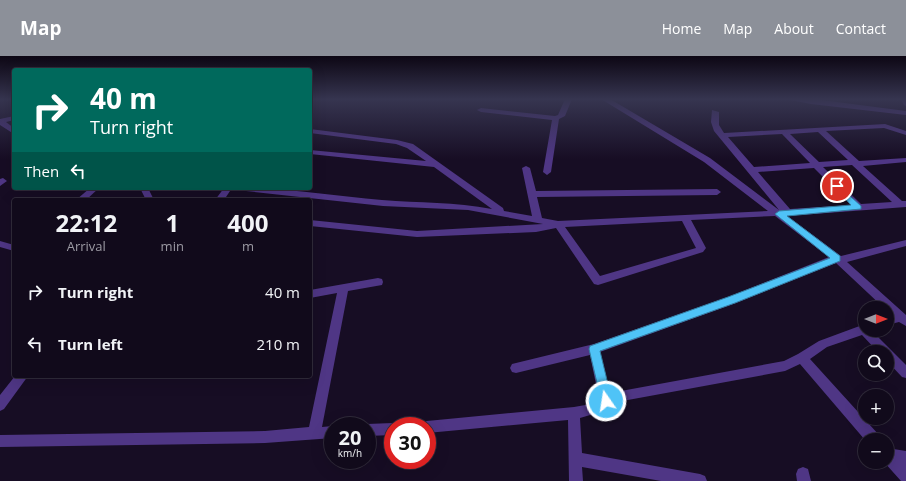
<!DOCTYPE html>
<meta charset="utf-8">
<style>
:root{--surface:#110a1b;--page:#1a1324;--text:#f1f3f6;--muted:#9c9aa3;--line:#302b3a;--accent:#8c9099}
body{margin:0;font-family:"Open Sans",sans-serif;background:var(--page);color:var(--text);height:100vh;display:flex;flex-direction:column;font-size:15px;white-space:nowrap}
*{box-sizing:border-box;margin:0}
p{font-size:13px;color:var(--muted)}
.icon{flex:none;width:22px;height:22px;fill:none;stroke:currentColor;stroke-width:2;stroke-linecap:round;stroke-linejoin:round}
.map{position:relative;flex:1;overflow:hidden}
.details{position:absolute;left:12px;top:142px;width:300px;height:180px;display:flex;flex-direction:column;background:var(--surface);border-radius:4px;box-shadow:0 4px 16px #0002,0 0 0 1px var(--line)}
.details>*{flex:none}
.top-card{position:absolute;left:12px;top:12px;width:300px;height:122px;border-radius:4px;box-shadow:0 4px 16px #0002,0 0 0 1px var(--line);background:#00695c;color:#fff;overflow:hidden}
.needle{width:26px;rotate:90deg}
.tools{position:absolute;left:858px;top:245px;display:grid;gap:8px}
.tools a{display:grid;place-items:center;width:36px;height:36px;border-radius:50%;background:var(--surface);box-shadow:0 4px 16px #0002,0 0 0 1px var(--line);font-size:20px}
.speed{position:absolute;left:324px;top:361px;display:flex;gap:8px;font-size:20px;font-weight:700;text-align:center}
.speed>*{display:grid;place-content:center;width:52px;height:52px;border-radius:50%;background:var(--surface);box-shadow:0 4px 16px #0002,0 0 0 1px var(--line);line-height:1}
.speed small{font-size:10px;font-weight:400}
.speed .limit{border:6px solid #d22;background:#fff;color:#111}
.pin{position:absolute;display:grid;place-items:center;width:34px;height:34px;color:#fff;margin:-17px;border:2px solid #fff;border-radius:50%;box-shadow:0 1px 4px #0007}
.me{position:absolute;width:44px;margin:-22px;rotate:347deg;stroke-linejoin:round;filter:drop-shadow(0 0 3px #0008)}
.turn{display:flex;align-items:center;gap:14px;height:84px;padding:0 12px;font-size:18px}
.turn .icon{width:52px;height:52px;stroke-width:2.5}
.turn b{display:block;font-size:28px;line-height:34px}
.then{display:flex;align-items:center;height:38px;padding:0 12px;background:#0003;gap:8px;font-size:15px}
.eta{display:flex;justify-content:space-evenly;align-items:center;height:68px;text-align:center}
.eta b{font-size:24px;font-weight:700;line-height:28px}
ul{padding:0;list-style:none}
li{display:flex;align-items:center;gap:12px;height:52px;padding:0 12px}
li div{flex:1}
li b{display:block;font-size:15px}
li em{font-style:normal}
header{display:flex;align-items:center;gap:24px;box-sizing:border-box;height:56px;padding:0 20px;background:var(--accent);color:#fff}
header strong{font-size:19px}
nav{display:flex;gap:22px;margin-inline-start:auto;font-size:14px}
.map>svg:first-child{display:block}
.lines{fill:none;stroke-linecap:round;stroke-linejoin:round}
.minor{fill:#4f3685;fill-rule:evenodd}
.route{fill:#4fc3f7;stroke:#337fa1}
</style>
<header>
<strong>Map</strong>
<nav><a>Home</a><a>Map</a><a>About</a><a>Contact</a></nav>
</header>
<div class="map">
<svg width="906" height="425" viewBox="0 0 906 425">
<rect width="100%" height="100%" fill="#170d24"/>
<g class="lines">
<!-- minor -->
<path class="minor" d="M 565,43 L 572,43 L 565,60 L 559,63 L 551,116 L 547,119 L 543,116 L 552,64 L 481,56 L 477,54 L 481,52 L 555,60 L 558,59 Z
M 601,43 L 610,43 L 710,102 L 779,154 L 714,75 L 711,66 L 712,54 L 719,56 L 719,69 L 724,77 L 885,68 L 906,75 L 906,79 L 884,72 L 826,75 L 859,105 L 906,102 L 906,106 L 863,110 L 902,145 L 906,145 L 906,151 L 787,160 L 841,200 L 906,184 L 906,190 L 847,206 L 906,259 L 906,270 L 899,266 L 887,269 L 887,261 L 892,259 L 887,255 L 887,252 L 884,252 L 836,207 L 736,247 L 600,296 L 610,337 L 784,305 L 798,298 L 819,285 L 865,268 L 865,274 L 871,274 L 906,309 L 906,322 L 902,321 L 887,305 L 887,296 L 878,296 L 862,279 L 827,291 L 810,303 L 879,379 L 881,384 L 865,384 L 800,308 L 785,315 L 617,346 L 597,357 L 580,362 L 582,397 L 700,418 L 705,420 L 707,425 L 661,425 L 582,411 L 583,425 L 569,425 L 568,364 L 427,377 L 427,370 L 421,370 L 422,367 L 427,365 L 574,351 L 591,348 L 599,343 L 590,299 L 516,317 L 512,316 L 510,312 L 512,308 L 516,307 L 594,288 L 728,241 L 829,201 L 775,160 L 691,164 L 706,192 L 703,196 L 598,229 L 594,228 L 556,172 L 536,176 L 417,181 L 310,170 L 310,164 L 417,175 L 543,168 L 468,154 L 383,150 L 246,135 L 242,132 C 289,132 335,140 382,144 C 419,147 455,146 492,153 L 434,111 L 310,98 L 310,94 L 426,105 L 407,92 L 396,88 L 310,77 L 310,73 L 397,84 L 413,88 L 503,152 L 504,155 L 532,160 L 522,112 L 526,110 L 530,112 L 536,135 L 717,133 L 721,136 L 717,139 L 537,141 L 542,162 L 558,165 L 768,155 L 704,106 ZM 818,76 L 848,104 L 819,106 L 790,78 ZM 782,78 L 810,107 L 754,111 L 728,81 ZM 852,109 L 892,146 L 861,148 L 823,111 ZM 814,112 L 851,149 L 790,153 L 758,116 ZM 682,165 L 696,192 L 600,220 L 565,171 Z
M 785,43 L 814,43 L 906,55 L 906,59 L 811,48 Z
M 901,43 L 906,43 L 906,50 L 904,49 Z
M 14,60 L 14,64 L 6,66 L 14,72 L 14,78 L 0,69 L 0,63 Z
M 3,122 L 7,125 L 0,130 L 0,123 Z
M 90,132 L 99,132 L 86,144 L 76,144 Z
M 140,132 L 148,132 L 154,144 L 146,144 Z
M 224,132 L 232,132 L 224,144 L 215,144 Z
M 0,185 L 14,189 L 14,195 L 0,191 Z
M 378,222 L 382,223 L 383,226 L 382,229 L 348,235 L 322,371 L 333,370 L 334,370 L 333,382 L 265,387 L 0,391 L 0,379 L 265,375 L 309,371 L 337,237 L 310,242 L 310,234 Z
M 15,320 L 28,320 L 4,353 L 0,355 L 0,339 Z
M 393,367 L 398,370 L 393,370 L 393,379 L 367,380 L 367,370 L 362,370 L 367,368 Z
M 887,392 L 906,395 L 906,425 L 901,425 L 884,406 L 887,406 Z
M 803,411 L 808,413 L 811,425 L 797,425 L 796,418 L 798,413 Z"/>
</g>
<!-- sky -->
<linearGradient id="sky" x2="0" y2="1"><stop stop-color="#0d0714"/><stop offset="0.42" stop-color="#363550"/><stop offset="1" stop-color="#363550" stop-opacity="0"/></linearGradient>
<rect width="906" height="103" fill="url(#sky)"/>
<!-- route -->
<path class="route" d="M 837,128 L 861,150 L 861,153 L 787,160 L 840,200 L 840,205 L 735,247 L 600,295 L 612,345 L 610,348 L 606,350 L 602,348 L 589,293 L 590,290 L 728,241 L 830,202 L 775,158 L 779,155 L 851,149 L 833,130 Z"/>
</svg>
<div class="tools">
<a><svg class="needle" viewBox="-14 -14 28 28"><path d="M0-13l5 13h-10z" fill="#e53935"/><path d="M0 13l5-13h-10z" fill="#9c9aa3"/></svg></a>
<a><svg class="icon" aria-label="search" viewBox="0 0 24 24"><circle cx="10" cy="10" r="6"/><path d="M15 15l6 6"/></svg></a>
<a>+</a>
<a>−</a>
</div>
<div class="speed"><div>20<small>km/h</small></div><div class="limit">30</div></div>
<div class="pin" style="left:837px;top:130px;background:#d93025"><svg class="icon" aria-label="arrive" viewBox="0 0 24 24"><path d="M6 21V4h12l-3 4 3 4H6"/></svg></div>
<svg class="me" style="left:606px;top:345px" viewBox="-20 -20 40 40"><circle r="17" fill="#4fc3f7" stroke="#fff" stroke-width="3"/><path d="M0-11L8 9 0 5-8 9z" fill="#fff"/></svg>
<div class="top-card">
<div class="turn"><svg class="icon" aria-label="right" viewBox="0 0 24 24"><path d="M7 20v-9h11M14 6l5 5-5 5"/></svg><div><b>40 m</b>Turn right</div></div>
<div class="then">Then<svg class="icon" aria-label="left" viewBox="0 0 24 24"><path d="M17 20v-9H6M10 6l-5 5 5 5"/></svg></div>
</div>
<section class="details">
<div class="eta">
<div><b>22:12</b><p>Arrival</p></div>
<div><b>1</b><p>min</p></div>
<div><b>400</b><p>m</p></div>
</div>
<ul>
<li><svg class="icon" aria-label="right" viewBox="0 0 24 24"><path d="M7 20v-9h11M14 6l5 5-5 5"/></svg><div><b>Turn right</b></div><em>40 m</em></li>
<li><svg class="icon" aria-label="left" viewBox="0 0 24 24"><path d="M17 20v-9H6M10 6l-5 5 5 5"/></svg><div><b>Turn left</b></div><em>210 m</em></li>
</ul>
</section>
</div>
